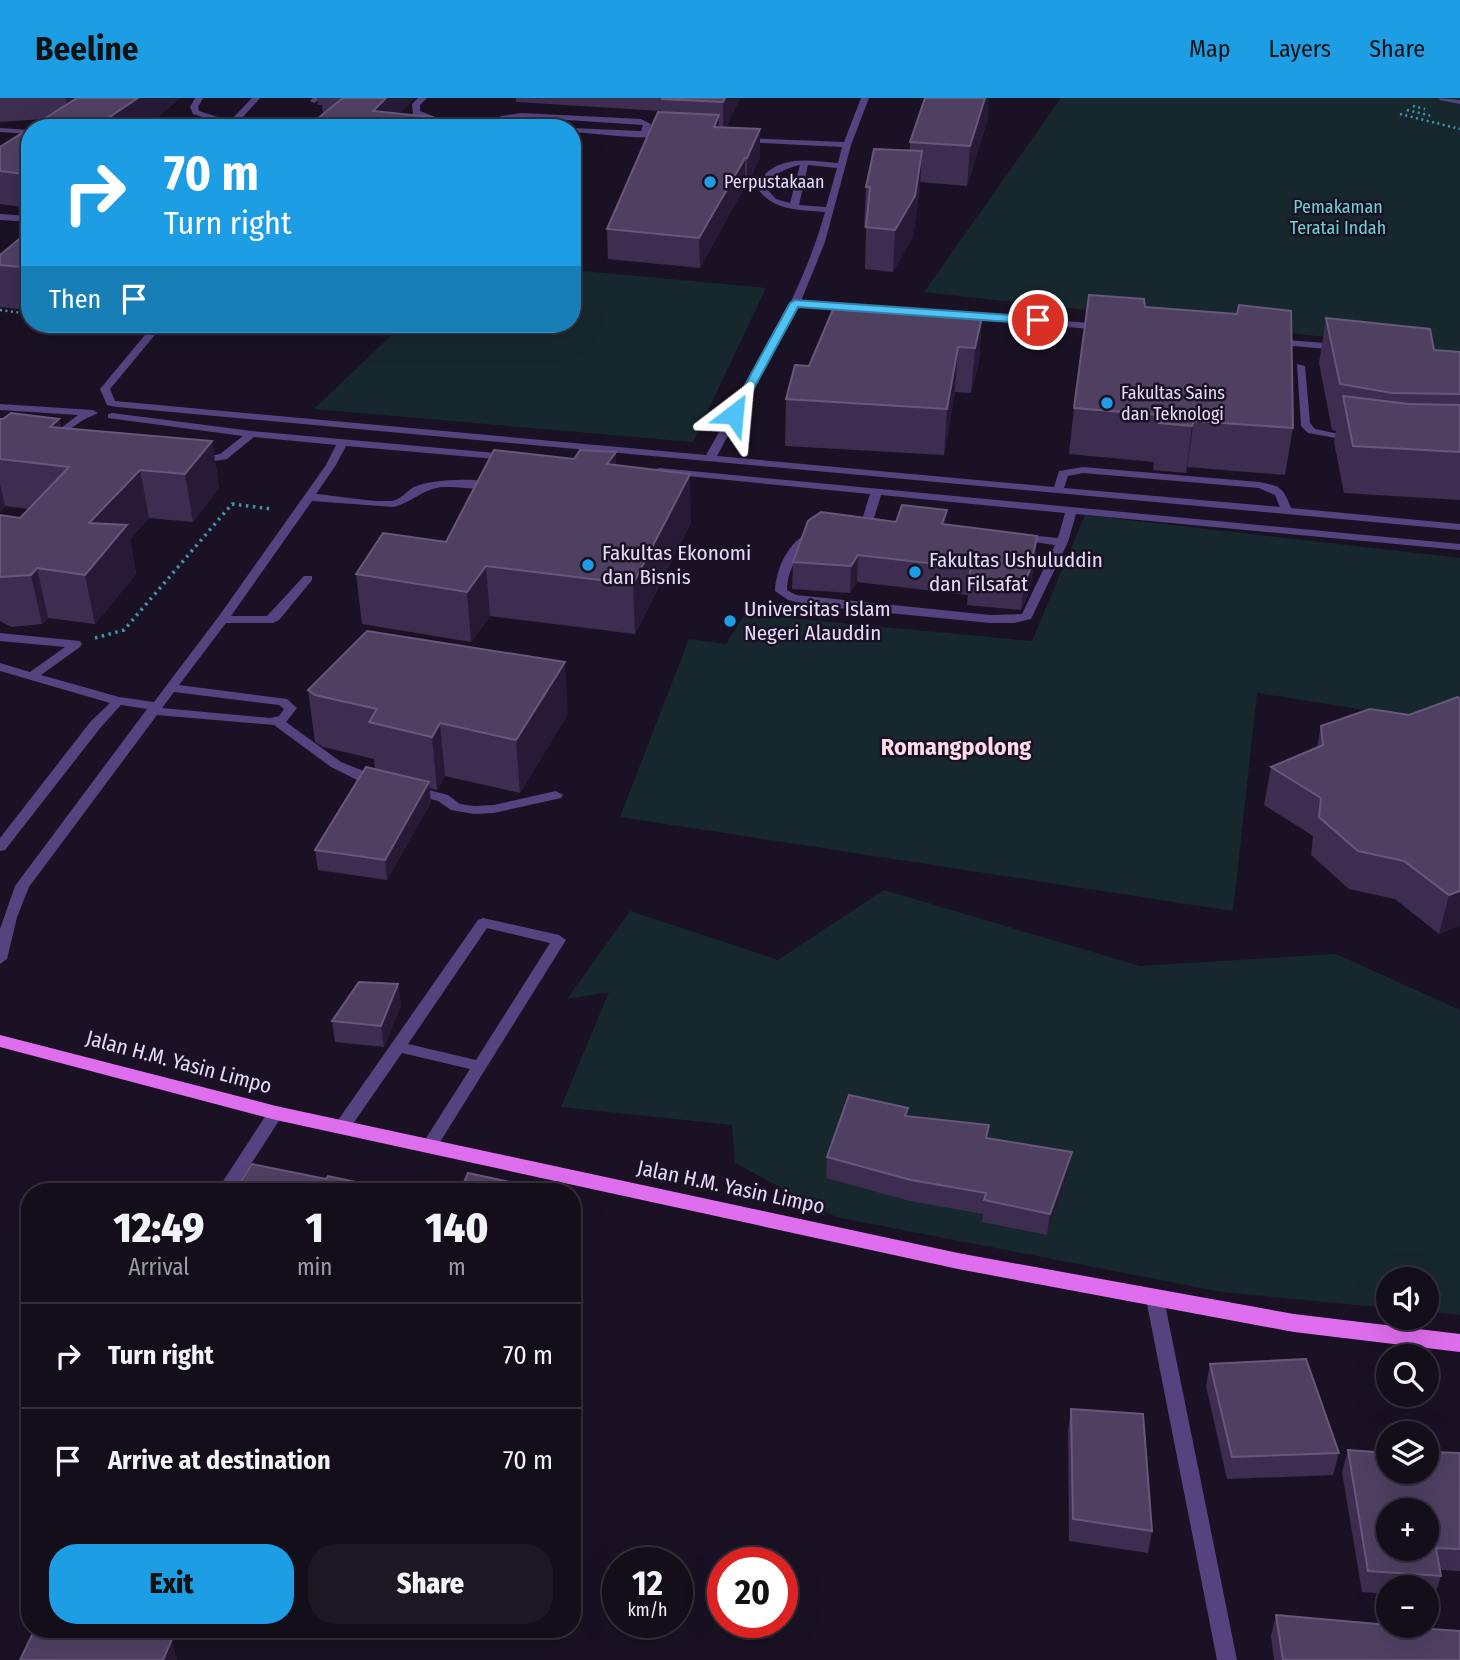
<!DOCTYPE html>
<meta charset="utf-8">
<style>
:root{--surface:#140e1b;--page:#1d1724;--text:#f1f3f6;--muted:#9d9ca3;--line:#332e3a;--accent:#1d9ee4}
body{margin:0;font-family:"Fira Sans Condensed",sans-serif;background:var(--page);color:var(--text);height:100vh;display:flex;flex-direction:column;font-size:26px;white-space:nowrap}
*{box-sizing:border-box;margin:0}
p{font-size:23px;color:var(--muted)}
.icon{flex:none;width:38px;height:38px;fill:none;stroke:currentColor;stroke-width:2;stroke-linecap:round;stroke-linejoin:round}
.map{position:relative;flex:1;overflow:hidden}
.sheet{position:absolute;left:21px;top:1085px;width:560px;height:455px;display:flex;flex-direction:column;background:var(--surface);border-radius:28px;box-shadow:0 7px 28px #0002,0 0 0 2px var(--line)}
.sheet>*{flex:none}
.banner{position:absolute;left:21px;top:21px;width:560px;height:214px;border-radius:28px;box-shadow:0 7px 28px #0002,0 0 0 2px var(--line);background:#1d9ee4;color:#fff;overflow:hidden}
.controls{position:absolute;left:1376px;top:1169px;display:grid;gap:14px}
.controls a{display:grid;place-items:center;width:63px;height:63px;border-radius:50%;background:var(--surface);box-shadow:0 7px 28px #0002,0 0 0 2px var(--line);font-size:35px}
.speed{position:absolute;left:602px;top:1449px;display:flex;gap:14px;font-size:35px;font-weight:700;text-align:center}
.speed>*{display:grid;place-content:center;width:91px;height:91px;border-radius:50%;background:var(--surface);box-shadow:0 7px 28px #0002,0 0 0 2px var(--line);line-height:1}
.speed small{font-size:18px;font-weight:400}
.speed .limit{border:10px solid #d22;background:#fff;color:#111}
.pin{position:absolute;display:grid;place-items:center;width:60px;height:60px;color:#fff;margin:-30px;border:4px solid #fff;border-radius:50%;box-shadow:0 2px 7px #0007}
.me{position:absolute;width:77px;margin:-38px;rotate:29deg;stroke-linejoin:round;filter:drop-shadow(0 0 5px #0008)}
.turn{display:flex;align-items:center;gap:24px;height:147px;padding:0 28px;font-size:32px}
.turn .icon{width:91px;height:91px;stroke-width:2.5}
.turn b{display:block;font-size:49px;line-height:60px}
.then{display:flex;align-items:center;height:66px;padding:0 28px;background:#0003;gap:14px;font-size:26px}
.eta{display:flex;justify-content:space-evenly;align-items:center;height:119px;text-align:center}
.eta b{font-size:42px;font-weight:800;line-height:49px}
.cta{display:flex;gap:14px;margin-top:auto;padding:14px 28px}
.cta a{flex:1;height:80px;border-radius:28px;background:var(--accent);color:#111;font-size:28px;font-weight:800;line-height:80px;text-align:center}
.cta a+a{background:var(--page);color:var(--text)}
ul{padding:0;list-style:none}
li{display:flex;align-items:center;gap:21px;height:105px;padding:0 28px;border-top:2px solid var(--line)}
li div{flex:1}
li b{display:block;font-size:26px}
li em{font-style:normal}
header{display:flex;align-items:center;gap:42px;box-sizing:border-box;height:98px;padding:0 35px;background:var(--accent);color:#111}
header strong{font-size:33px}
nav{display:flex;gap:38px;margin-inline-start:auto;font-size:24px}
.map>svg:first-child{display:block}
.green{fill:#16282e}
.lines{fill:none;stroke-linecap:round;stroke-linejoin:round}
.path-far1{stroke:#3e96aa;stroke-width:2.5;stroke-dasharray:2 3.5;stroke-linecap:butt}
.path{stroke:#3e96aa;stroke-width:3.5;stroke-dasharray:2.5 4.5;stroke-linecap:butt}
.service{fill:#54437e;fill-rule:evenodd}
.minor{fill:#54437e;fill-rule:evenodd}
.primary{fill:#de6eed;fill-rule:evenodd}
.wall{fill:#3d2d50}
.shaded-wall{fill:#271a37}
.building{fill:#4f4062;stroke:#67587a;stroke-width:2;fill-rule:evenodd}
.route{fill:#4fc3f7;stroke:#337fa1;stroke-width:2}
.poi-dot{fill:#1d9ee4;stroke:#1a1224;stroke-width:2.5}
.labels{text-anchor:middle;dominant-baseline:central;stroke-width:5;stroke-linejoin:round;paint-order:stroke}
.far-poi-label{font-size:18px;fill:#e6dafa;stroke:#1a1224;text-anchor:start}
.far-park-label{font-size:18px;fill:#6ed2d2;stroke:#1a1224}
.poi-label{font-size:21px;fill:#e6dafa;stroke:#1a1224;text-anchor:start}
.street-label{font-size:21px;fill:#e6dafa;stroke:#1a1224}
.quarter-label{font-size:24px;font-weight:bold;fill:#fbdce8;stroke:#1a1224}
</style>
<header>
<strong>Beeline</strong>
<nav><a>Map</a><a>Layers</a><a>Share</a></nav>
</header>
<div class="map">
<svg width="1460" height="1562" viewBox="0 0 1460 1562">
<rect width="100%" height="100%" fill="#1a1224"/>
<!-- green -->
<path class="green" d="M 1061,0 L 1460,0 L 1460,254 L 924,194 Z
M 572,172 L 766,190 L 693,344 L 314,311 L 403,226 L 572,226 Z
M 1085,417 L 1460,460 L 1460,627 L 1257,595 L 1233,813 L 620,719 L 689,541 L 726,546 L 745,516 L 1032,543 Z
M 884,792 L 1140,868 L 1336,856 L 1460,912 L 1460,1217 L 1426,1213 L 1426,1181 L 1388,1181 L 1388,1210 L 1222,1194 L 836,1119 L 735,1065 L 732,1027 L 561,1009 L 609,894 L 567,901 L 630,813 L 778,862 Z"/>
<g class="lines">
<!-- path-far1 -->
<path class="path-far1" d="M 1413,8 L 1425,11
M 1407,12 L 1432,18
M 1400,16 L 1460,31
M 0,212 L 30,216
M 96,226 L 126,230"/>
<!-- path -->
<path class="path" d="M 95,540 L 124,532 L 232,406 L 272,411"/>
<!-- service -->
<path class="service" d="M 195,0 L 203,0 L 198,9 L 199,13 L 230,23 L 252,0 L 260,0 L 233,30 L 224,30 L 227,27 L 193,16 L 190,9 Z
M 313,0 L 321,0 L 314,5 L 310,3 Z
M 418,0 L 427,0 L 420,7 L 420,13 L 438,20 L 488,26 L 501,18 L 521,15 L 641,21 L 651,26 L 649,34 L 667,35 L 671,37 C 658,44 592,35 572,34 L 572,30 L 641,33 L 643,27 L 521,19 L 506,22 L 498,26 L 534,30 C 495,30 448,36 413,16 L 412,6 Z
M 861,0 L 869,0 L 851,47 L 825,144 L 801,203 L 1104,226 L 1109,229 L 1104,232 L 798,208 L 717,358 L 1054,389 L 1059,373 L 1083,369 L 1259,384 C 1280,388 1283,389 1291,410 L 1460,426 L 1460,432 L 117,309 L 107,307 L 100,291 L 154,226 L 164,226 L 110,291 L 115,303 L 706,357 C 750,279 801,201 825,114 C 800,112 773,113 758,91 L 765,89 L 776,101 L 790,105 L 800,67 C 785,69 774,80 765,80 L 765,76 C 786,57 813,63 838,65 L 842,49 L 744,44 L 740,42 L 744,40 L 844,44 ZM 808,67 L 837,70 L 826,109 L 799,107 ZM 1083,375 L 1259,390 L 1275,397 L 1280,409 L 1064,390 L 1068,378 Z
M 1439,0 L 1460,2 L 1460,6 L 1440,2 Z
M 0,116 L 30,118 L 30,124 L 0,122 Z
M 1274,241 L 1338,246 L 1343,249 L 1338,252 L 1271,246 L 1269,244 Z
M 1297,266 L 1305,268 L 1310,325 L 1315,331 L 1358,340 L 1358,344 L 1308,335 L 1301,328 Z
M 0,306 L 93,312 L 98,315 C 95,317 91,318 87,320 C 73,327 67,338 48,337 L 48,333 L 61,330 L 78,317 L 0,312 Z
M 112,315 L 252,333 L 507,356 L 512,359 L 507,362 L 346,348 L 336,367 L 316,396 C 340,398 367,404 391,403 C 401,402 406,393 414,389 C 431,381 484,378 498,388 C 489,394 458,388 444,389 C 423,390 412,405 393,409 L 312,403 L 231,518 L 267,518 L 304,478 L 312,478 L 312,482 L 279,522 L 273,525 L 226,525 L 179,587 L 287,601 L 297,610 L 286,624 L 341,664 L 381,680 L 383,683 L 381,686 L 376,687 L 357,682 L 331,669 L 274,627 L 157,617 L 29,789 L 17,819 L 7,861 L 0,866 L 0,831 L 15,788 L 147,611 L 121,607 L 101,629 L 5,752 L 0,753 L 0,740 L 91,623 L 110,605 L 0,573 L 0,565 L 30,574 L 65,549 L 0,543 L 0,535 L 80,543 L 82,546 L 80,549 L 41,577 L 119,599 L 154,604 L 219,518 L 326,367 L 336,347 L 254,339 L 227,361 L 196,366 L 192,365 L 192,361 L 220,356 L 243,338 L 108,320 L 108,316 ZM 174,594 L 279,607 L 284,611 L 279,618 L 270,620 L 162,610 Z
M 660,370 L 1460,446 L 1460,452 L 1076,416 L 1068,444 L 1031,521 L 1014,525 L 990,525 L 808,507 L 788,502 L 775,493 C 776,470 789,442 811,434 L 817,437 C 801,453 788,467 787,492 L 796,497 L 990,517 L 1022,516 L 1055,447 L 1018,442 L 1012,439 L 1018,436 L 1058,440 L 1065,415 L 881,397 L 874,420 L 887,422 L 889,424 L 883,427 L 864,424 L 862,422 L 870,396 L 656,375 L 656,371 Z
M 413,688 L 448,697 L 460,706 L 474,708 L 494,707 L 556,693 L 563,697 L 561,700 L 494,715 L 474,716 L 451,712 L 438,703 L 408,695 L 406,692 Z
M 483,820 L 559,837 L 566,842 L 435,1052 L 423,1052 L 421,1048 L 470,971 L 402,955 L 348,1033 L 336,1033 L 334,1029 L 336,1025 L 478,822 ZM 487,830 L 550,845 L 476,962 L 408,946 Z"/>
<!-- minor -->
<path class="minor" d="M 0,30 L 30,32 L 30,36 L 0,34 Z
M 276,1009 L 282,1011 L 284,1015 L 233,1094 L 216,1094 L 270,1011 Z
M 1155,1194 L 1161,1196 L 1164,1201 L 1237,1562 L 1217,1562 L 1146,1201 L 1149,1196 Z"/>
<!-- primary -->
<path class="primary" d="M 0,937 L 276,1008 L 958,1155 L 1294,1216 L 1460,1236 L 1460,1254 L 1294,1234 L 958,1171 L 276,1022 L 0,949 Z"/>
</g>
<!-- wall -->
<path class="wall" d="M 0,0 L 180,0 L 146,30 L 30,30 L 43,21 L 0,24 Z
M 317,0 L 414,0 L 399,16 L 323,16 L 322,7 L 318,7 Z
M 516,0 L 740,0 L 726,29 L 760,59 L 747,88 L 745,88 L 700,170 L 608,161 L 607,131 L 662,13 L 516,4 Z
M 988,20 L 967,88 L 920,84 L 913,139 L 893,174 L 865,171 L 866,130 L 864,130 L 866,89 L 910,53 L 910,44 Z
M 30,30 L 30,110 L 0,106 L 0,49 Z
M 30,132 L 30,212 L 0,209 L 0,157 Z
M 1145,209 L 1293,330 L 1285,377 L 1187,369 L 1186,375 L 1153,372 L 1154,364 L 1069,356 L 1074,310 Z
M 982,219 L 979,263 L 971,295 L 955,294 L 944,357 L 785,348 L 786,301 L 809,268 Z
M 1326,220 L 1434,252 L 1460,254 L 1460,402 L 1344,395 L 1334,344 L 1336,333 L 1332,332 L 1319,265 Z
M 0,321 L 59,321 L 61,330 L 212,343 L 219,390 L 193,424 L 149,420 L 130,441 L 136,476 L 95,526 L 48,520 L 42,526 L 11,529 L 0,523 L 0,417 L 20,420 L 29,411 L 5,408 L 0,413 Z
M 616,354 L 616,367 L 691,424 L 635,536 L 490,518 L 471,544 L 362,526 L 356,476 L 446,444 L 574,361 Z
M 896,424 L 946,427 L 1037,438 L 1035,465 L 1027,499 L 1021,512 L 967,507 L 968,497 L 857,484 L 850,495 L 792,491 L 793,464 Z
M 308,592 L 568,616 L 520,695 L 445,678 L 437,692 L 429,690 L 431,704 L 387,782 L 318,772 L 315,752 L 375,671 L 374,661 L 323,649 L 315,644 Z
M 1409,617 L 1460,827 L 1439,836 L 1395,801 L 1349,791 L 1311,757 L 1313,738 L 1264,707 L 1271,669 L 1317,650 L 1321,628 Z
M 398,886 L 401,907 L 384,949 L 335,944 L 332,923 Z
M 907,1019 L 988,1041 L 1069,1075 L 1047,1137 L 982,1124 L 983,1116 L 910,1103 L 826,1080 L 827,1059 Z
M 1210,1266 L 1339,1355 L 1333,1377 L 1227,1381 L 1206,1288 Z
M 1071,1311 L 1152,1433 L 1148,1455 L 1069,1443 L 1068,1333 Z
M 1348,1352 L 1431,1359 L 1432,1354 L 1460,1355 L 1460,1473 L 1440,1472 L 1441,1478 L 1434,1499 L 1426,1499 L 1426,1489 L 1388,1489 L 1388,1496 L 1362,1494 L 1342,1374 Z
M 1276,1517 L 1460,1562 L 1274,1562 L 1271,1538 Z"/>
<!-- shaded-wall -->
<path class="shaded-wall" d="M 66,0 L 84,0 L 69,20 Z
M 138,0 L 180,0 L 146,30 L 93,30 Z
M 386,0 L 414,0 L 386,30 L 373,13 Z
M 725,0 L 740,0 L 723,35 L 723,4 Z
M 985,0 L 989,0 L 988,20 L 967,88 L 970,48 Z
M 719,17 L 719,45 L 714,29 Z
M 432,19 L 433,30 L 420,30 Z
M 760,31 L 760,59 L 747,88 L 747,60 Z
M 922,53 L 920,93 L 913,139 L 893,174 L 895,132 Z
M 745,60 L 745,88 L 700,170 L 699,140 Z
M 30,72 L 30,107 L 23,76 Z
M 982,219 L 979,263 L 971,295 L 975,250 Z
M 958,249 L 955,294 L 944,357 L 947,311 Z
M 59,321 L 69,368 L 50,329 Z
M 1194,323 L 1187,369 L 1186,375 L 1192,328 Z
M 212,343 L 219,390 L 193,424 L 185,376 Z
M 616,354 L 617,402 L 607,366 Z
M 140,372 L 149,420 L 130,441 L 136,476 L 95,526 L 85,477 L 89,425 Z
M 690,376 L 691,424 L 635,536 L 633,486 Z
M 0,386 L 5,408 L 0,413 Z
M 947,412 L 945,438 L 942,426 Z
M 1037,438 L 1035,465 L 1027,499 L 1021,512 L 1024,485 Z
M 858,457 L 857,484 L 850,495 L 851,468 Z
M 486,468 L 490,518 L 471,544 L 467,494 Z
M 37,470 L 48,520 L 42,526 L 31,477 Z
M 565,564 L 568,616 L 520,695 L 516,642 Z
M 440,625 L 445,678 L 437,692 L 432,639 Z
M 429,684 L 431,704 L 387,782 L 385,762 Z
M 1460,793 L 1460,827 L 1439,836 L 1449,797 Z
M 398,886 L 401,907 L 384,949 L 381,928 Z
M 1072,1054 L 1069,1075 L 1047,1137 L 1050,1116 Z
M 575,1098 L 576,1119 L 572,1127 L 572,1103 Z
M 172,1541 L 177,1562 L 163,1562 Z"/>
<!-- building -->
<path class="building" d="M 77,0 L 138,0 L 93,30 L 30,30 Z
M 343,0 L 386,0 L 373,13 L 432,19 L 420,30 L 306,30 Z
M 662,0 L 725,0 L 723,4 L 662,1 Z
M 925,0 L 985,0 L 970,48 L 910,44 Z
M 658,14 L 719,17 L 714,29 L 760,31 L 747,60 L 745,60 L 699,140 L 607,131 Z
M 30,30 L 30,72 L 23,76 L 0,73 L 0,49 Z
M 874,51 L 922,53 L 915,98 L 895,132 L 866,129 L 870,89 L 866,89 Z
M 30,132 L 30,170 L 0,167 L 0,157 Z
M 1089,197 L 1144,201 L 1145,209 L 1237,216 L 1239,207 L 1291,213 L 1293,330 L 1194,323 L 1192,328 L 1159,325 L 1160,317 L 1074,310 Z
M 834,209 L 982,219 L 975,250 L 958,249 L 947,311 L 786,301 L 795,267 L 809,268 Z
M 1326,220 L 1430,231 L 1434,252 L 1460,254 L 1460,296 L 1392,295 L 1340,286 Z
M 1343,298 L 1409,306 L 1460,307 L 1460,354 L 1353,348 Z
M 11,315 L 59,321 L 50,329 L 212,343 L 185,376 L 140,372 L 89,425 L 127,427 L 85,477 L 37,470 L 31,477 L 0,479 L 0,417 L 20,420 L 69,369 L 0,361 L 0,321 L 3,321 Z
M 494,352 L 574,361 L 580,352 L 616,354 L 607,366 L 690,376 L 633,486 L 486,468 L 467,494 L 356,476 L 383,435 L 446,444 Z
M 902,407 L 947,412 L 942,426 L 1037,438 L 1030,472 L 1024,485 L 969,480 L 971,470 L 858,457 L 851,468 L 793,464 L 808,423 L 821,414 L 896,424 Z
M 367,533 L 565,564 L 516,642 L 440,625 L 432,639 L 369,624 L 377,611 L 315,597 L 308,592 Z
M 1458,599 L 1460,601 L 1460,793 L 1449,797 L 1404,763 L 1358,753 L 1319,719 L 1321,700 L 1271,669 L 1323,647 L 1321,628 L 1370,611 L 1409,617 Z
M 366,669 L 429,684 L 385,762 L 315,752 Z
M 359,884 L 398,886 L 381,928 L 332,923 Z
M 849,997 L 908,1010 L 905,1018 L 989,1027 L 986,1040 L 1072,1054 L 1050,1116 L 984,1102 L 986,1095 L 911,1082 L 827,1059 Z
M 252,1066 L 326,1081 L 328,1078 L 380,1089 L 377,1094 L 234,1094 Z
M 468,1075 L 556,1094 L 460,1094 Z
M 1306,1261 L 1339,1355 L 1232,1359 L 1210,1266 Z
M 1071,1311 L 1143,1316 L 1152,1433 L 1073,1421 Z
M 1348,1352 L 1388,1355 L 1388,1374 L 1426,1374 L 1426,1358 L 1434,1359 L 1432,1354 L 1460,1355 L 1460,1451 L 1436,1450 L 1441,1478 L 1368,1473 ZM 1388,1412 L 1426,1412 L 1426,1451 L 1388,1451 Z
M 1276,1517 L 1388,1527 L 1388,1528 L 1460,1533 L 1460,1562 L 1283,1562 Z
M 35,1531 L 112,1531 L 172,1541 L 163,1562 L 20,1562 Z"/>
<!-- route -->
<path class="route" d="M 795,202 L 1038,219 L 1043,222 L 1038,226 L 798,209 L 740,316 L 730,318 L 729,316 L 790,205 Z"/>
<!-- markers -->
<g class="poi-dot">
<circle cx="710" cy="84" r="7"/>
<circle cx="1107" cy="305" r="7"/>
<circle cx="588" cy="467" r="7"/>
<circle cx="915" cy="474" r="7"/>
<circle cx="730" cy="523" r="7"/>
</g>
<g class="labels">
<!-- far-poi labels -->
<g class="far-poi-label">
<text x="724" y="84">Perpustakaan</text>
<text x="1121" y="295">Fakultas Sains<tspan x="1121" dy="21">dan Teknologi</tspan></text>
</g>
<!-- far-park labels -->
<g class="far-park-label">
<text x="1338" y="109">Pemakaman<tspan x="1338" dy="21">Teratai Indah</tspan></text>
</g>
<!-- poi labels -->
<g class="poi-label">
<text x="602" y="455">Fakultas Ekonomi<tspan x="602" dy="24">dan Bisnis</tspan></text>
<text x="929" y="462">Fakultas Ushuluddin<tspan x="929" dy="24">dan Filsafat</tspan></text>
<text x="744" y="511">Universitas Islam<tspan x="744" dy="24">Negeri Alauddin</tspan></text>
</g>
<!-- street labels -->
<g class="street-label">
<text transform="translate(179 964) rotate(15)">Jalan H.M. Yasin Limpo</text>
<text transform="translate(731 1089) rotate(12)">Jalan H.M. Yasin Limpo</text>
</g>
<!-- quarter labels -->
<g class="quarter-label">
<text x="956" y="649">Romangpolong</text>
</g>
</g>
</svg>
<div class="controls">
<a><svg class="icon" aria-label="sound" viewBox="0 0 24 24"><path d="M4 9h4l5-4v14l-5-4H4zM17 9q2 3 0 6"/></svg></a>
<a><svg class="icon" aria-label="search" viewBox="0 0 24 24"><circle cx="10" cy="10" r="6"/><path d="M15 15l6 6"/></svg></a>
<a><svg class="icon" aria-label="layers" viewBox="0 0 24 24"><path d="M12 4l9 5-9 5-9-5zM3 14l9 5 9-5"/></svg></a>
<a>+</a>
<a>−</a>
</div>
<div class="speed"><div>12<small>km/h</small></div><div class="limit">20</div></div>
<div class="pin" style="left:1038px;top:222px;background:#d93025"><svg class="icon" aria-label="arrive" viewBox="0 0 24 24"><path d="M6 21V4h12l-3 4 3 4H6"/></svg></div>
<svg class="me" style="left:734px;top:316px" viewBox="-20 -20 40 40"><path d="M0-17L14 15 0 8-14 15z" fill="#4fc3f7" stroke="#fff" stroke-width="4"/></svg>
<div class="banner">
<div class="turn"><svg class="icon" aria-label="right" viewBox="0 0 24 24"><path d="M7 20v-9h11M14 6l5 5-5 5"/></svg><div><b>70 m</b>Turn right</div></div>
<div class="then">Then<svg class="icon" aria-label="arrive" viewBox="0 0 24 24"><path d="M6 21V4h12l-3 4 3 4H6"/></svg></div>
</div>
<section class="sheet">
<div class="eta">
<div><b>12:49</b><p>Arrival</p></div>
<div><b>1</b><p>min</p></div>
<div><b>140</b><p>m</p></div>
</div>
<ul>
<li><svg class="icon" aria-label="right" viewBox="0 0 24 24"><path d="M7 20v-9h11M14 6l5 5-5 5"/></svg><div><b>Turn right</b></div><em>70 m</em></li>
<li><svg class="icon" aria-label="arrive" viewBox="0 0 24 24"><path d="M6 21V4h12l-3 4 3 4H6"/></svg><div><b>Arrive at destination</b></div><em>70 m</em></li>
</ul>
<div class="cta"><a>Exit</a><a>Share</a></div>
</section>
</div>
